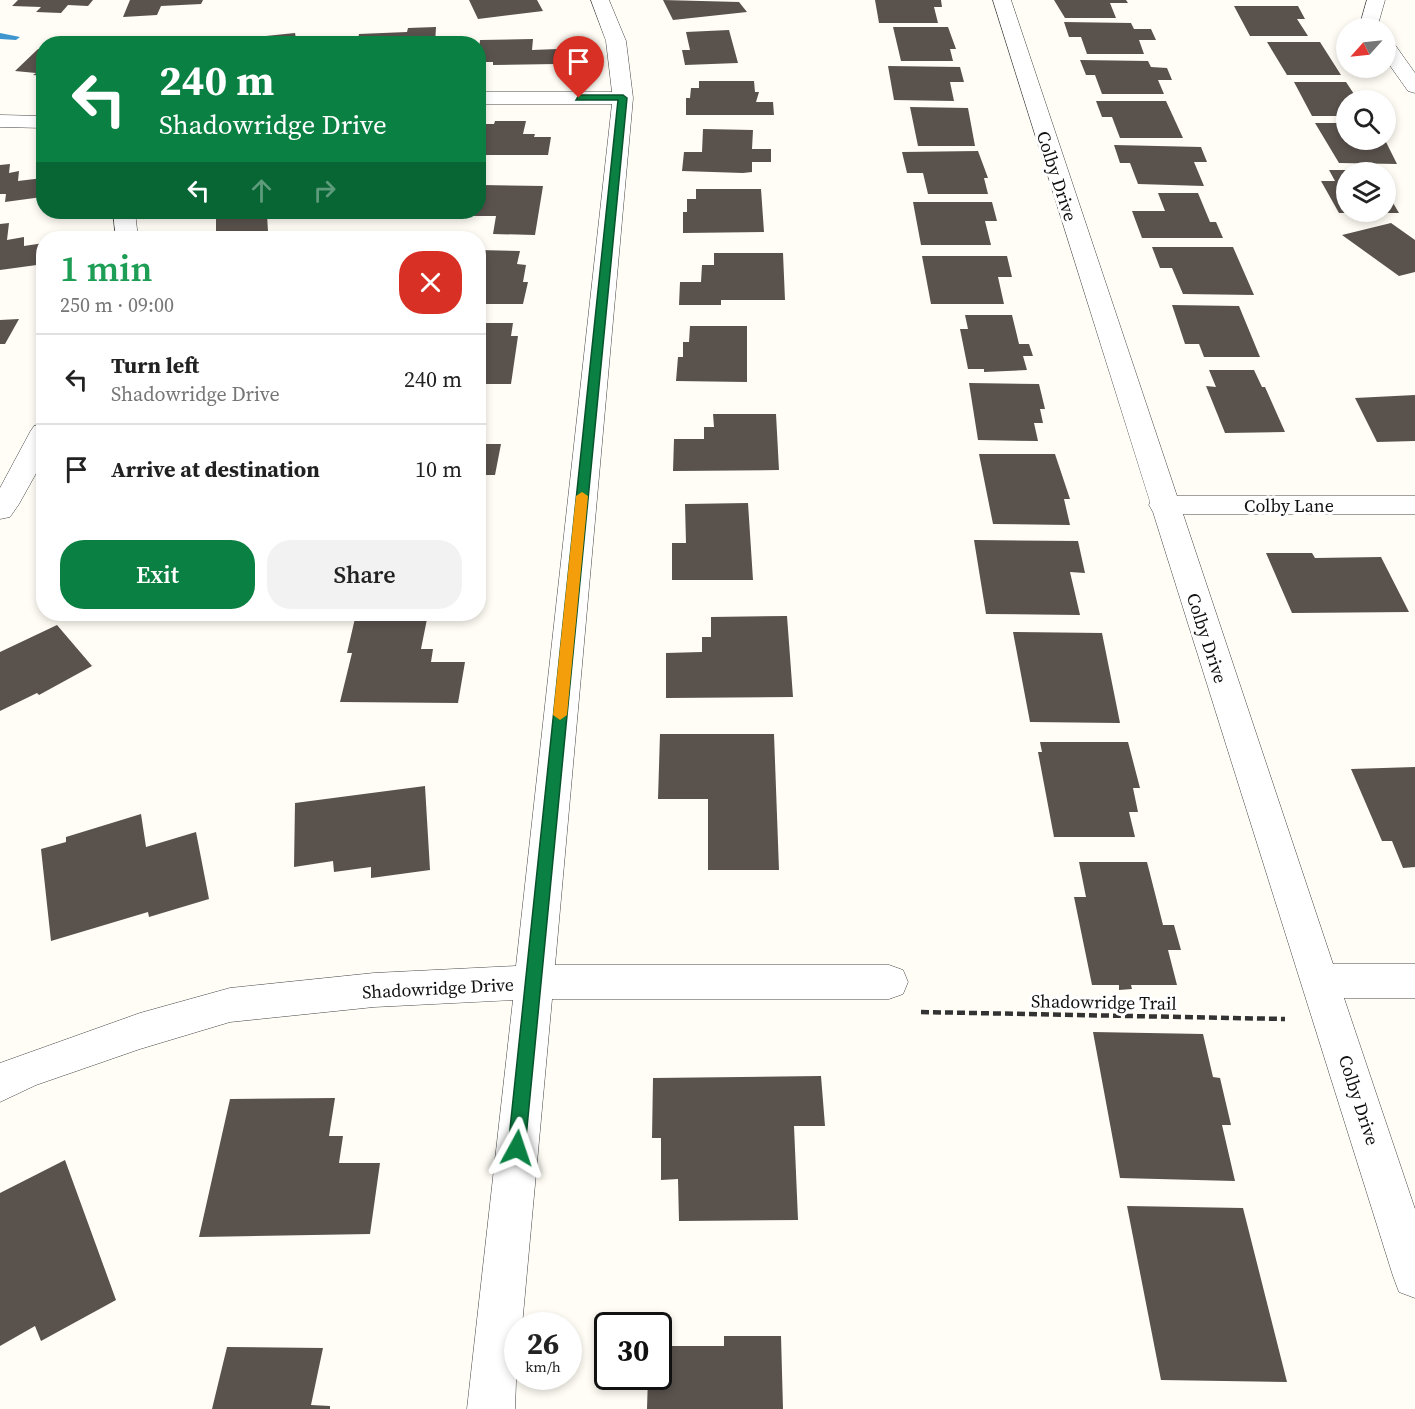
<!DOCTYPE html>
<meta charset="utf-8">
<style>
:root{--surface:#fff;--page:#f2f2f2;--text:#222;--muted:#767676;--line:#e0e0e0;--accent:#0b8043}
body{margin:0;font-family:"Source Serif 4",serif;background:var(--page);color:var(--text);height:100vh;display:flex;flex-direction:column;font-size:22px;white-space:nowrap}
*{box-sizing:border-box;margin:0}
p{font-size:20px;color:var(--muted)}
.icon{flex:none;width:33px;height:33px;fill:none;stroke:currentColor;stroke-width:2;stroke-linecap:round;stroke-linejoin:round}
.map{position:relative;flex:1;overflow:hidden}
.details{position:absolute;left:36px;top:231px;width:450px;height:390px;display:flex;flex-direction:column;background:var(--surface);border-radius:24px;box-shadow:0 3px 9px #0003}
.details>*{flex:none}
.guide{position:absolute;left:36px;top:36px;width:450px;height:183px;border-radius:24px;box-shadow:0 3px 9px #0003;background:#0b8043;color:#fff;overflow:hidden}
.needle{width:39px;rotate:243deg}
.buttons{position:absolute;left:1336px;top:18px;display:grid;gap:12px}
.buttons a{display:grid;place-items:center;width:60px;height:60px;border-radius:50%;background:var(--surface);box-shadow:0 3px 9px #0003;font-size:30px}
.speed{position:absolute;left:504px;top:1312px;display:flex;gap:12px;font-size:30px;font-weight:700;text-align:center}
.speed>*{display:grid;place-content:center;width:78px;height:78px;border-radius:50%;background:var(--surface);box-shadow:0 3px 9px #0003;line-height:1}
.speed small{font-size:15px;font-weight:400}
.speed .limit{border:3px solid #111;border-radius:9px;background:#fff;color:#111}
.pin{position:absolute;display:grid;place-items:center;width:51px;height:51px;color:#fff;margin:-62px -26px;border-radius:50% 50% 50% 0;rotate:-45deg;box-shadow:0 0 6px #0007}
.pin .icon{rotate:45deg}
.me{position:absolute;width:66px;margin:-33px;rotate:5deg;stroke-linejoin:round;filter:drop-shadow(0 0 4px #0008)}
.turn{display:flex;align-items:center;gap:21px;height:126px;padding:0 24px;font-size:27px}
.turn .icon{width:78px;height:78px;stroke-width:2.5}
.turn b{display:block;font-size:42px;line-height:51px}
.lanes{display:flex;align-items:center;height:57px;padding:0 24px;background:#0003;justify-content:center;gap:30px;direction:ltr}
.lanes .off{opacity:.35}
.round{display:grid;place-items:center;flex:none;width:63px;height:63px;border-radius:24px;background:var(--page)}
.headline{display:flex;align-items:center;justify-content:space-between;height:102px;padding:0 24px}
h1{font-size:36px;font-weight:600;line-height:45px;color:#1e9e55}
.cta{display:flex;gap:12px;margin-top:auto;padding:12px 24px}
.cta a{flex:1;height:69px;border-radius:24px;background:var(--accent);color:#fff;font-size:24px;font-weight:600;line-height:69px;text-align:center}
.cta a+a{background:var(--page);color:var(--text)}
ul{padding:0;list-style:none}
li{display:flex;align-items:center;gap:18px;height:90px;padding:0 24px;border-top:2px solid var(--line)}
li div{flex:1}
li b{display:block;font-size:22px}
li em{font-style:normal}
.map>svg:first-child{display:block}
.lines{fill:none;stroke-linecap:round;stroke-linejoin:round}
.stream{fill:#3f96cf;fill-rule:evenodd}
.building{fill:#5a524d}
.minor-casing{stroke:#444;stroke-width:1}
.path{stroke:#333;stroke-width:4.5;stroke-dasharray:8 4;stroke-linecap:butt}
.minor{fill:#fff;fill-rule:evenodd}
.route{fill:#0b8043;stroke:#07532c;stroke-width:1.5}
.slow{fill:#f59e0b}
.labels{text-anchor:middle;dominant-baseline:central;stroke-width:6;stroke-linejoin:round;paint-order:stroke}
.street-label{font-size:18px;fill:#111;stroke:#fff}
</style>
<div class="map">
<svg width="1415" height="1409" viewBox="0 0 1415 1409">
<rect width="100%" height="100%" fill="#fffdf5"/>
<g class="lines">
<!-- stream -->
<path class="stream" d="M 0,33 L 20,37 L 16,40 L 0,39 Z"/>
</g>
<!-- building -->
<path class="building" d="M 18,0 L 93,0 L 88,6 L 68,5 L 61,13 L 36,12 L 41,7 L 12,6 Z
M 130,0 L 203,0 L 201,4 L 161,6 L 157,15 L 123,17 Z
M 469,0 L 537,0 L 543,11 L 478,19 Z
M 663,0 L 739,2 L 747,12 L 673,20 Z
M 875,0 L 941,0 L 942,7 L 934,7 L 938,23 L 879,23 Z
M 1054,0 L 1126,0 L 1128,3 L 1110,3 L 1116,18 L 1065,18 Z
M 1234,6 L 1298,6 L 1305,19 L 1297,19 L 1308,36 L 1250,36 Z
M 1064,22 L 1131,23 L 1134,29 L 1151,29 L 1156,40 L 1139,40 L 1144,54 L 1087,54 L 1081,37 L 1069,37 Z
M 436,27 L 435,44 L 357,44 L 359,34 L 407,32 L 408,28 Z
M 893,27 L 948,27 L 956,49 L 950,49 L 953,61 L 901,61 Z
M 729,30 L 738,63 L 685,65 L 682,50 L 690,50 L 686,32 Z
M 295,33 L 297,44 L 245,44 L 257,41 L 256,37 Z
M 533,39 L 532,50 L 558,49 L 556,64 L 493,65 L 493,62 L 478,62 L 480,40 Z
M 1267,42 L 1320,42 L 1341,75 L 1287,75 Z
M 38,49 L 44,49 L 44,76 L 33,75 L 36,73 L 15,71 Z
M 1080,60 L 1148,61 L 1151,67 L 1167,68 L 1172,80 L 1158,80 L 1164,94 L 1102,94 L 1095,75 L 1086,75 Z
M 888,66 L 960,67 L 964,82 L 950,82 L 954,101 L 894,100 Z
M 699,81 L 754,81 L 755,92 L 759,92 L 756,102 L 773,102 L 774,115 L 686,115 L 686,98 L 690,98 L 691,88 L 699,88 Z
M 1294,82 L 1346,82 L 1358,100 L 1347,100 L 1347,116 L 1312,116 Z
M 1096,101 L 1166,101 L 1183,138 L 1120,138 L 1112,117 L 1102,117 Z
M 910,107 L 968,108 L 975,146 L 918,146 Z
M 495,121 L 526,121 L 523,134 L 535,134 L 534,137 L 551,137 L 548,155 L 478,155 L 478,124 L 494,124 Z
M 1315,123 L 1347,123 L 1347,140 L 1385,140 L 1397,164 L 1339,163 Z
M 703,129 L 753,130 L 752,149 L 771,149 L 771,162 L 752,162 L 752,172 L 743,173 L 682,171 L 684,152 L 702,152 Z
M 1114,145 L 1201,147 L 1207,162 L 1194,162 L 1204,186 L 1138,184 L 1130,163 L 1120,163 Z
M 978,151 L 988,178 L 984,178 L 988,194 L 928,194 L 923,173 L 907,173 L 902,152 Z
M 10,164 L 9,173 L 19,171 L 18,181 L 43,178 L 42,197 L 5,202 L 6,194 L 0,194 L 0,165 Z
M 1329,170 L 1374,170 L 1375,172 L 1347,172 L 1347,213 L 1339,213 L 1321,181 L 1335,181 Z
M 481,185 L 543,186 L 535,235 L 493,234 L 496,216 L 474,216 L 475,212 L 478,212 Z
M 696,189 L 761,189 L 764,232 L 683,233 L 683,212 L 687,212 L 687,199 L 696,199 Z
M 1386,191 L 1399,213 L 1386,213 Z
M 1158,193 L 1198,193 L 1210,222 L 1216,222 L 1223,238 L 1142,238 L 1132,211 L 1165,211 Z
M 913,202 L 992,202 L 997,221 L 985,221 L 991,245 L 921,245 Z
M 216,212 L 272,212 L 272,213 L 267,214 L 268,232 L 255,234 L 255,238 L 203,238 L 203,233 L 216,232 Z
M 9,223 L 7,240 L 24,237 L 24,246 L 44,243 L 44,264 L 0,270 L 0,224 Z
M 1391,223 L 1415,240 L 1415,272 L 1399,276 L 1342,235 Z
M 1152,247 L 1233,247 L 1254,295 L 1183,294 L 1172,268 L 1160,268 Z
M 478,250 L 520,251 L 517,264 L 526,265 L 523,282 L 528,282 L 523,304 L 478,304 Z
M 714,253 L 783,253 L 785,300 L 721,300 L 721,305 L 679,305 L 680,282 L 701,282 L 702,265 L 714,265 Z
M 922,256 L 1007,256 L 1012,277 L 998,277 L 1004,304 L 931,304 Z
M 1172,305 L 1239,306 L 1260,357 L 1204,357 L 1199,344 L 1185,344 Z
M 965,315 L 1012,315 L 1019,344 L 1029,344 L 1033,356 L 1023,356 L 1027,370 L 984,372 L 984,369 L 968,369 L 960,329 L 968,329 Z
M 19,319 L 5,344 L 0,344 L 0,320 Z
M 478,323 L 513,323 L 511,336 L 518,336 L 511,384 L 478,384 Z
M 690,326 L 747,326 L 747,382 L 676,381 L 678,357 L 683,357 L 683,342 L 689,342 Z
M 1209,370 L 1254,370 L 1262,387 L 1265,387 L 1285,432 L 1225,433 L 1206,386 L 1216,387 Z
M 969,383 L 1039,384 L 1045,409 L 1040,409 L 1043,423 L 1034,423 L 1038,441 L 978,440 Z
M 1415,395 L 1415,441 L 1377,442 L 1355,398 Z
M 713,414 L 776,414 L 779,470 L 673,471 L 674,439 L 704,439 L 704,427 L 714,427 Z
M 478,444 L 501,444 L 495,475 L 478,475 Z
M 979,454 L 1055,454 L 1070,499 L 1064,499 L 1070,525 L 993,524 Z
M 748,503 L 753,580 L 672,580 L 672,543 L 686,543 L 685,504 Z
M 478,520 L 483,520 L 480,552 L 478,552 Z
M 974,540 L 1078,541 L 1085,573 L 1070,572 L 1080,615 L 986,614 Z
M 1266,553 L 1312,553 L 1315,558 L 1381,557 L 1409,612 L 1292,613 Z
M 356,614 L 428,614 L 421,649 L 433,649 L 431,662 L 465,662 L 458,703 L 340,702 L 352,653 L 347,653 Z
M 787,616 L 793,697 L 666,698 L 666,653 L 702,652 L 702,637 L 711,637 L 711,617 Z
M 57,625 L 92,666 L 39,695 L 37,693 L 0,711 L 0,652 Z
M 1013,632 L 1102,633 L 1120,723 L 1030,722 Z
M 660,734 L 774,734 L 779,870 L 708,870 L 708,799 L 658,799 Z
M 1040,742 L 1128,742 L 1140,788 L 1133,788 L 1138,812 L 1129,812 L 1135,837 L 1054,837 L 1038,752 L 1042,752 Z
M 1415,767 L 1415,867 L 1403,868 L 1392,841 L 1382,841 L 1351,769 Z
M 425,786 L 430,870 L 371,878 L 371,867 L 334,872 L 333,861 L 294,867 L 295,803 Z
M 141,814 L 146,847 L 196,832 L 209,899 L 149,917 L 148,912 L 51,941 L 41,849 L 66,842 L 66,837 Z
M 1079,862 L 1147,862 L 1163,925 L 1174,925 L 1181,950 L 1168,950 L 1177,985 L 1131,985 L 1132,989 L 1119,990 L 1119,985 L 1092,985 L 1074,897 L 1086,897 Z
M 1093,1032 L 1203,1034 L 1213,1077 L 1220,1078 L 1231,1125 L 1222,1125 L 1235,1181 L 1120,1178 Z
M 821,1076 L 825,1126 L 794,1126 L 798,1220 L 679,1221 L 678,1179 L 661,1180 L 661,1138 L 652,1138 L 653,1078 Z
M 335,1098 L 329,1136 L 343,1136 L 339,1163 L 380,1163 L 370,1234 L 199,1237 L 230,1099 Z
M 65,1160 L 116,1300 L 41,1341 L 35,1326 L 0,1346 L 0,1193 Z
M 1127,1206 L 1243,1208 L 1287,1382 L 1161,1380 Z
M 724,1336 L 781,1336 L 783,1409 L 647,1409 L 648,1377 L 658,1377 L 658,1346 L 724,1346 Z
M 227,1347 L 323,1348 L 311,1405 L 330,1406 L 330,1409 L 212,1409 Z"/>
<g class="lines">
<!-- minor casing -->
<g class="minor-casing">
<path id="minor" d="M 591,0 L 609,0 L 626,41 L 633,98 L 555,965 L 889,965 L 903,970 L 908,982 L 903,994 L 889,999 L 552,999 L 522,1326 L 518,1326 L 515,1409 L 467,1409 L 513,1000 L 374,1007 L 230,1022 L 140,1049 L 36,1085 L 0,1102 L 0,1063 L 140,1013 L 230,988 L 374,973 L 516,966 L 612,104 L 478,104 L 478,92 L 612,92 L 606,41 Z
M 993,0 L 1011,0 L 1177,496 L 1415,496 L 1415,514 L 1183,514 L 1333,964 L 1415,964 L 1415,998 L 1344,998 L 1415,1209 L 1415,1298 L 1399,1292 L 1393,1276 L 1153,512 L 1149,505 L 1150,502 Z
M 1367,0 L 1385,0 L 1379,21 L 1383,28 L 1365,28 L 1361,21 Z
M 1386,40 L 1393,42 L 1415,73 L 1415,93 L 1408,91 L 1386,60 Z
M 0,115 L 44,116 L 44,128 L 0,127 Z
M 113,212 L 135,212 L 138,238 L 116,238 Z
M 44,424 L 44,459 L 19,504 L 10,517 L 0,519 L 0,488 L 30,432 L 34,426 Z"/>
</g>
<!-- path -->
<path class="path" d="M 921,1012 L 1285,1019"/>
<!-- minor -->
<use href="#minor" class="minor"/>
</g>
<!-- route -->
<path class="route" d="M 579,95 L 623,95 L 627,98 L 525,1148 L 523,1154 L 517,1156 L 511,1154 L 508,1148 L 618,100 L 576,100 Z"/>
<!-- slow -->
<path class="slow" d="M 582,492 L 588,496 L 567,715 L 560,720 L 553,715 L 576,496 Z"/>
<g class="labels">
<!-- street labels -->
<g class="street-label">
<text transform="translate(1057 176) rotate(72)">Colby Drive</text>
<text x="1289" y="505">Colby Lane</text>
<text transform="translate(1207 638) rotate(72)">Colby Drive</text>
<text transform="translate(438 988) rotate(-3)">Shadowridge Drive</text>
<text transform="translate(1104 1002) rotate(1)">Shadowridge Trail</text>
<text transform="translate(1359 1100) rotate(72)">Colby Drive</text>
</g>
</g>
</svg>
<div class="buttons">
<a><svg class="needle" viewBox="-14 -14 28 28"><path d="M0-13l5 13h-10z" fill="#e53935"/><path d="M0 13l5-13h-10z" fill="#767676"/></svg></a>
<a><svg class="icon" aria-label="search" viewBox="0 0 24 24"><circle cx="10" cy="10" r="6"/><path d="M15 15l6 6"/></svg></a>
<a><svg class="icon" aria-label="layers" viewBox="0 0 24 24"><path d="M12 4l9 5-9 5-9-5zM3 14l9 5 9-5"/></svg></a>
</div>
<div class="speed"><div>26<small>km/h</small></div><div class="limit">30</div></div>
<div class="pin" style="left:579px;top:98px;background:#d93025"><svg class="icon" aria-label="arrive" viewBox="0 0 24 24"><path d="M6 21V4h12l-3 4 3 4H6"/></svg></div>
<svg class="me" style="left:517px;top:1148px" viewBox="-20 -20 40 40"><path d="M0-17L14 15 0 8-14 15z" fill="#0b8043" stroke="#fff" stroke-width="4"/></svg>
<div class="guide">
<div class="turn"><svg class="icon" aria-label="left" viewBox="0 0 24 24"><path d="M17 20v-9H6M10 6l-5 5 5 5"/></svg><div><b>240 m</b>Shadowridge Drive</div></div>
<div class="lanes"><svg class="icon" aria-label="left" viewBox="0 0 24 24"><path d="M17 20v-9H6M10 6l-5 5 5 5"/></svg><svg class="icon off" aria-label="ahead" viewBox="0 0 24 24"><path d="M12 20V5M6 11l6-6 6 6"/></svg><svg class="icon off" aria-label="right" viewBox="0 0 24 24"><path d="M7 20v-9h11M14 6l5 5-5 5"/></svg></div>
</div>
<section class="details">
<div class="headline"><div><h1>1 min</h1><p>250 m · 09:00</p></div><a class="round" style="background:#d93025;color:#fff"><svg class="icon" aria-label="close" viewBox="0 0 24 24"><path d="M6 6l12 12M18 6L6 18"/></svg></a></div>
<ul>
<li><svg class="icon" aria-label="left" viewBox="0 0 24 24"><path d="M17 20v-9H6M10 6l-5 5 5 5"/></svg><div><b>Turn left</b><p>Shadowridge Drive</p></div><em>240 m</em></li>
<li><svg class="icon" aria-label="arrive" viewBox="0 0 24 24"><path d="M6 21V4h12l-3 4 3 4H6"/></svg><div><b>Arrive at destination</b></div><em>10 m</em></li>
</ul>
<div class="cta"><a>Exit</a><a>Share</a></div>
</section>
</div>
